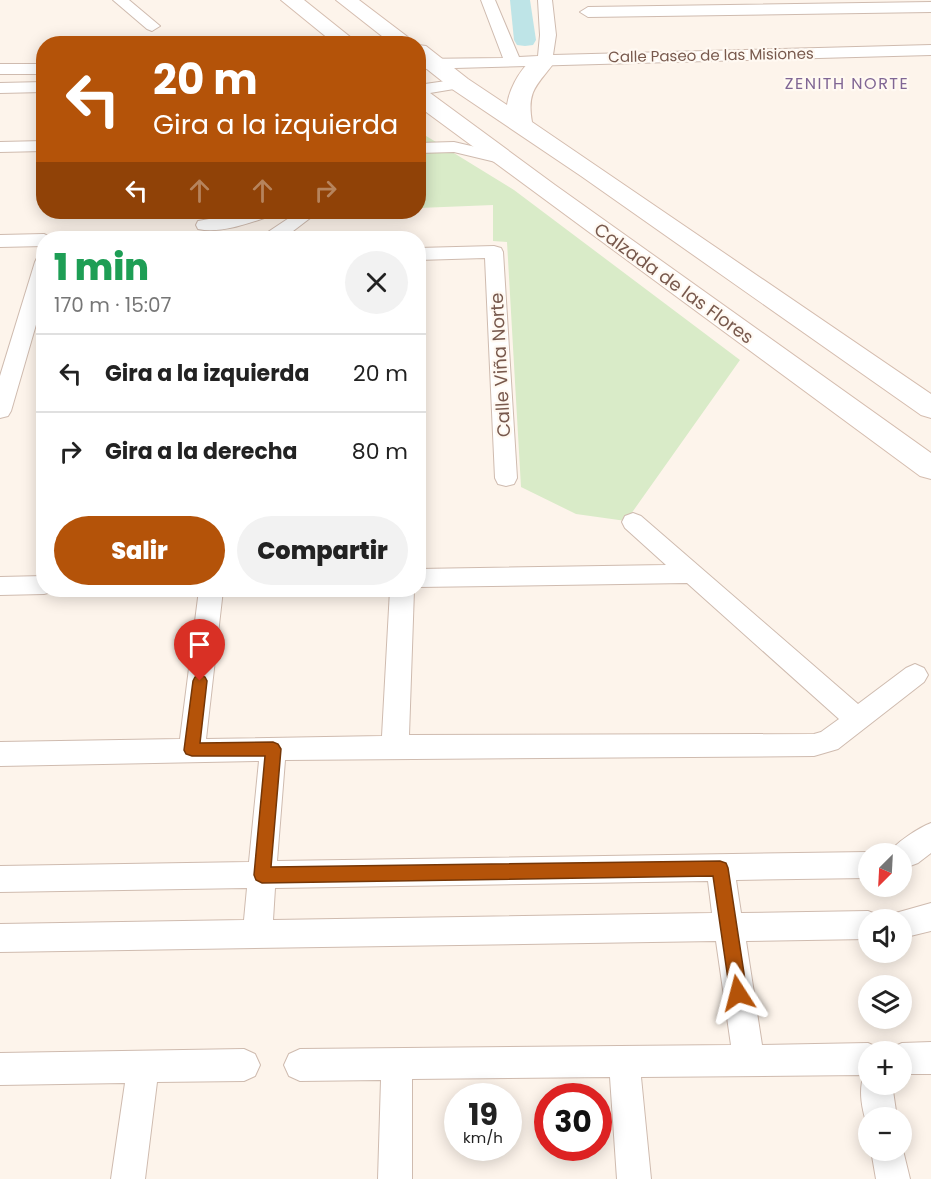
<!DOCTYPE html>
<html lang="es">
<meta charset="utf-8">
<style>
:root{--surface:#fff;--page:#f2f2f2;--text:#222;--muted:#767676;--line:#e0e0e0;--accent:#b45309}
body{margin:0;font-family:Poppins,sans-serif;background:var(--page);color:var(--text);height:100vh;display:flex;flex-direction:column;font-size:22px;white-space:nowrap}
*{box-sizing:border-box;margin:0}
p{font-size:20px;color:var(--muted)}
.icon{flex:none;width:33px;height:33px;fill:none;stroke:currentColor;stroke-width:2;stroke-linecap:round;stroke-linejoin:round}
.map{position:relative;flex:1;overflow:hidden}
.details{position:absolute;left:36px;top:231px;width:390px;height:366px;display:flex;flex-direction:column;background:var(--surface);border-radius:24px;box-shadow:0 3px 15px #0003}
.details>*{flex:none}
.top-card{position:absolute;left:36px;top:36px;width:390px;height:183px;border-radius:24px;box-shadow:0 3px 15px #0003;background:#b45309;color:#fff;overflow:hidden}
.needle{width:39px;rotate:204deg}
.tools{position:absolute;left:858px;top:843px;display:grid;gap:12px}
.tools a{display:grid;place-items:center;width:54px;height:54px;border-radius:50%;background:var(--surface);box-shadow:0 3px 15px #0003;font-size:30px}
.speed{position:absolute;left:444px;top:1083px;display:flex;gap:12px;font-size:30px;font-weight:700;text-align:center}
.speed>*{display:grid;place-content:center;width:78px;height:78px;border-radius:50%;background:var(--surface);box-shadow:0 3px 15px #0003;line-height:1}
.speed small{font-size:15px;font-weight:400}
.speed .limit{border:9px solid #d22;background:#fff;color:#111}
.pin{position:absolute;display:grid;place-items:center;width:51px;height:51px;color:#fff;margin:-62px -26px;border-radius:50% 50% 50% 0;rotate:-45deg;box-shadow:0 0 6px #0007}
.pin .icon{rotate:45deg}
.me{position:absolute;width:66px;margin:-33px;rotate:351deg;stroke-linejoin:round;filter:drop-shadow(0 0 4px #0008)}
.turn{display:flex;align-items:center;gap:21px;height:126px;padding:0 18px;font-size:27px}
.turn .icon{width:78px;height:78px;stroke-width:2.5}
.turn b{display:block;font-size:42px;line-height:51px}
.lanes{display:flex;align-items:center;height:57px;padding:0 18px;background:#0003;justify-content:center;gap:30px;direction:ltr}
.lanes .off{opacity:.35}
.round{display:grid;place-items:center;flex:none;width:63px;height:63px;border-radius:32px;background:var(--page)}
.summary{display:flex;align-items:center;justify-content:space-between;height:102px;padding:0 18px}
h1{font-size:36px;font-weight:800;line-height:45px;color:#1e9e55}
.action{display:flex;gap:12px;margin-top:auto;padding:12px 18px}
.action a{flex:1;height:69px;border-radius:36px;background:var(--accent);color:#fff;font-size:24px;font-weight:800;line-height:69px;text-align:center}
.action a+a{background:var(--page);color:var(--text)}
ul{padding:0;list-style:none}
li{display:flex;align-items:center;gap:18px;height:78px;padding:0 18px;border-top:2px solid var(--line)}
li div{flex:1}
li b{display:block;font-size:22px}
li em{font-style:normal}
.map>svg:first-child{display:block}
.green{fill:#d9ebc8}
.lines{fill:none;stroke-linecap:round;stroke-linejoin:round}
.canal{fill:#bee4e7;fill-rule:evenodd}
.street-casing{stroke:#cfbbaf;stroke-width:2}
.secondary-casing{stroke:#d5bdaf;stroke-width:2}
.street{fill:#fff;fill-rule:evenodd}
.secondary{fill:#fff;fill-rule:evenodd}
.route{fill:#b45309;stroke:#753606;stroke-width:1.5}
.labels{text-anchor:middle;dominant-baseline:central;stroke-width:4.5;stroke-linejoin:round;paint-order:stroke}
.far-street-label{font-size:15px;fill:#78594d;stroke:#fff9f2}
.far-neighbourhood-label{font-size:16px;letter-spacing:1.5px;fill:#806694;stroke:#fff9f2}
.street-label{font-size:18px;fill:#78594d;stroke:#fff9f2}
</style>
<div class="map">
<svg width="931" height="1179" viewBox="0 0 931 1179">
<rect width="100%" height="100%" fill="#fdf4eb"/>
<!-- green -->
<path class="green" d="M 418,131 L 514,190 L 740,360 L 626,521 L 576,514 L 521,487 L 507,242 L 493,241 L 493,205 L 419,208 Z"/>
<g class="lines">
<!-- canal -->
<path class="canal" d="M 510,0 L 530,0 L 536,40 L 533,45 L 525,46 L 517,45 L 514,40 Z"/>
<!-- street casing -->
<g class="street-casing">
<path id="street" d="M 113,0 L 129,0 L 160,26 L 152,31 L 147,29 Z
M 481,0 L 495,0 L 519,57 L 538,56 L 540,35 L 538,0 L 552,0 L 556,35 L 553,55 L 931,45 L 931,55 L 418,69 L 418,59 L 503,58 Z
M 931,2 L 931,12 L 588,17 L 580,12 L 588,7 Z
M 0,64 L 44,64 L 44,74 L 0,74 Z
M 460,79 L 466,81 L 468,84 L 466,87 L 418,95 L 418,85 Z
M 44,82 L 44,92 L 0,93 L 0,83 Z
M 44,141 L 44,151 L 0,152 L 0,142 Z
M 454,142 L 510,155 L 513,159 L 510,163 L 504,164 L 454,152 L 418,153 L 418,143 Z
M 247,212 L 273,212 L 270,216 C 249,223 221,234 198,229 L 196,225 L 198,221 Z
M 298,212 L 318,212 L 284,238 L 263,238 L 265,234 Z
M 173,232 L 208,234 L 210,238 L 164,238 L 166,234 Z
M 44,234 L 52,238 L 44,238 L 44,246 L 0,247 L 0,235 Z
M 494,246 L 501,248 L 503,252 L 517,478 L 514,484 L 506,486 L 498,484 L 495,478 L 485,258 L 418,260 L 418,248 Z
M 44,256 L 44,297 L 11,411 L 8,416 L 0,418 L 0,376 L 35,262 L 37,258 Z
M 633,513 L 641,516 L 858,704 L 906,668 L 915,664 L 924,668 L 928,675 L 924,682 L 838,749 L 814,756 L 285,760 L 277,861 L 868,852 L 872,854 L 868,854 L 868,878 L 736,880 L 741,913 L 868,911 L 878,915 L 880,920 L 868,920 L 868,939 L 746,941 L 762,1045 L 868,1043 L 879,1048 L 880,1052 L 868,1052 L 868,1084 L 892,1084 L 897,1118 L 868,1118 L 868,1127 C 862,1111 858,1090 864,1075 L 641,1077 L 651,1179 L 617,1179 L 610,1077 L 412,1079 L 412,1179 L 378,1179 L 381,1080 L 300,1081 L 289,1076 L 284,1065 L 289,1054 L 300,1049 L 731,1045 L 716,941 L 0,952 L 0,924 L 244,920 L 247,888 L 0,892 L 0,866 L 249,862 L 259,761 L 0,766 L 0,742 L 180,739 L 199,590 L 223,590 L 206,739 L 382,736 L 390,590 L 414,590 L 409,735 L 814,734 L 821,732 L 839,719 L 687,583 L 418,587 L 418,569 L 666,565 L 625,528 L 622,522 L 625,516 ZM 708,881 L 712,913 L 273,920 L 275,888 Z
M 44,576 L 44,590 L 54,590 L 52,592 L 44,594 L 0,595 L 0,577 Z
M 931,823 L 931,853 L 918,863 L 902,869 L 902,854 L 889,854 C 893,844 920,827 931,823 Z
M 931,903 L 931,931 L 902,938 L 902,920 L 889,920 L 892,914 Z
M 931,1042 L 931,1074 L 902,1074 L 902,1052 L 890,1052 L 891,1048 L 902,1043 Z
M 244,1049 L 255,1054 L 260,1065 L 255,1076 L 244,1081 L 157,1082 L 145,1179 L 111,1179 L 125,1083 L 0,1085 L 0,1053 Z
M 902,1146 L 910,1179 L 876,1179 L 871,1150 L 902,1150 Z"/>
</g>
<!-- secondary casing -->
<g class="secondary-casing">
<path id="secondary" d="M 281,0 L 304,0 L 359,44 L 335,44 Z
M 336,0 L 359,0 L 417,44 L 392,44 Z
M 418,45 L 426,46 L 468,79 L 507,105 C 510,85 529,49 553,55 L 556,60 C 539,84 526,89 532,122 L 931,394 L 931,418 L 921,415 L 581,176 L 452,89 L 418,62 Z
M 418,88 L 426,90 L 555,185 L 931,453 L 931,479 L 920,476 L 418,106 Z"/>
</g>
<!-- street -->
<use href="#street" class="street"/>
<!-- secondary -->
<use href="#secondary" class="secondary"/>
</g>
<!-- route -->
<path class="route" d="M 200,675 L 205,677 L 207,681 L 200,743 L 273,742 L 278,744 L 281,749 L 271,867 L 720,861 L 726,863 L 728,868 L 747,993 L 745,999 L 738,1002 L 732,999 L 730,993 L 713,876 L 262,883 L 256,880 L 254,875 L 265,756 L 192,756 L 186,754 L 184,750 L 193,681 L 195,677 Z"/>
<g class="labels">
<!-- far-street labels -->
<g class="far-street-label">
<text transform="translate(711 55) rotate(-1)">Calle Paseo de las Misiones</text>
</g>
<!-- far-neighbourhood labels -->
<g class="far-neighbourhood-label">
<text x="847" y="83">ZENITH NORTE</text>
</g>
<!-- street labels -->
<g class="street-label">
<text transform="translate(674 283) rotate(36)">Calzada de las Flores</text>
<text transform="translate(500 365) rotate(-93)">Calle Viña Norte</text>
</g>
</g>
</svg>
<div class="tools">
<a><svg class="needle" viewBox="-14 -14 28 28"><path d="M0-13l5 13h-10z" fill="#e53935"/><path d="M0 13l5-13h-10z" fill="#767676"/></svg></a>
<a><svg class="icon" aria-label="sound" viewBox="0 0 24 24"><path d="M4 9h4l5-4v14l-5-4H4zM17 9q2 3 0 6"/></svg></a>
<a><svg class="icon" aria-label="layers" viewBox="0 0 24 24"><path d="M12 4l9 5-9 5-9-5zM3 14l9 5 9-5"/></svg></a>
<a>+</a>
<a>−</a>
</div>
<div class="speed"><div>19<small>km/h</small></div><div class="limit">30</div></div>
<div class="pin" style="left:200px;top:681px;background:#d93025"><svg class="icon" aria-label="arrive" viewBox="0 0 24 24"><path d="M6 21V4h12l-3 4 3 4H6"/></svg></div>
<svg class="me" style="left:738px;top:993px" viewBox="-20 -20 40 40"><path d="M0-17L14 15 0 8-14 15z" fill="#b45309" stroke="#fff" stroke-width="4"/></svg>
<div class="top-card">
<div class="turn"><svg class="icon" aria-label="left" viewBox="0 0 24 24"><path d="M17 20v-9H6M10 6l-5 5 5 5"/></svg><div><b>20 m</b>Gira a la izquierda</div></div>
<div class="lanes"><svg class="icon" aria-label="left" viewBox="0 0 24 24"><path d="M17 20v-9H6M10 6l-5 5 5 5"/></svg><svg class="icon off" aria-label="ahead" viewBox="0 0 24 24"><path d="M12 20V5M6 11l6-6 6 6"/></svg><svg class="icon off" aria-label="ahead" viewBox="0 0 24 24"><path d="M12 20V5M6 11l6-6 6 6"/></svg><svg class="icon off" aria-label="right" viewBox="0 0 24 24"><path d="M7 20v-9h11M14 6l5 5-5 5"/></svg></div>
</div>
<section class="details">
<div class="summary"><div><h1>1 min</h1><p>170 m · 15:07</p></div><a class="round"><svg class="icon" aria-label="close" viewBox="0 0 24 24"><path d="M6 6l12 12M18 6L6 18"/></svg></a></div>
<ul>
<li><svg class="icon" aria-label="left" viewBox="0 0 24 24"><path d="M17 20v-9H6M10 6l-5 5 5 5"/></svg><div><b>Gira a la izquierda</b></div><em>20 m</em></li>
<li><svg class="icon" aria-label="right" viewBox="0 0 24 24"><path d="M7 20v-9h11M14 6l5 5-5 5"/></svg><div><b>Gira a la derecha</b></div><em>80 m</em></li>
</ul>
<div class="action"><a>Salir</a><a>Compartir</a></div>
</section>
</div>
